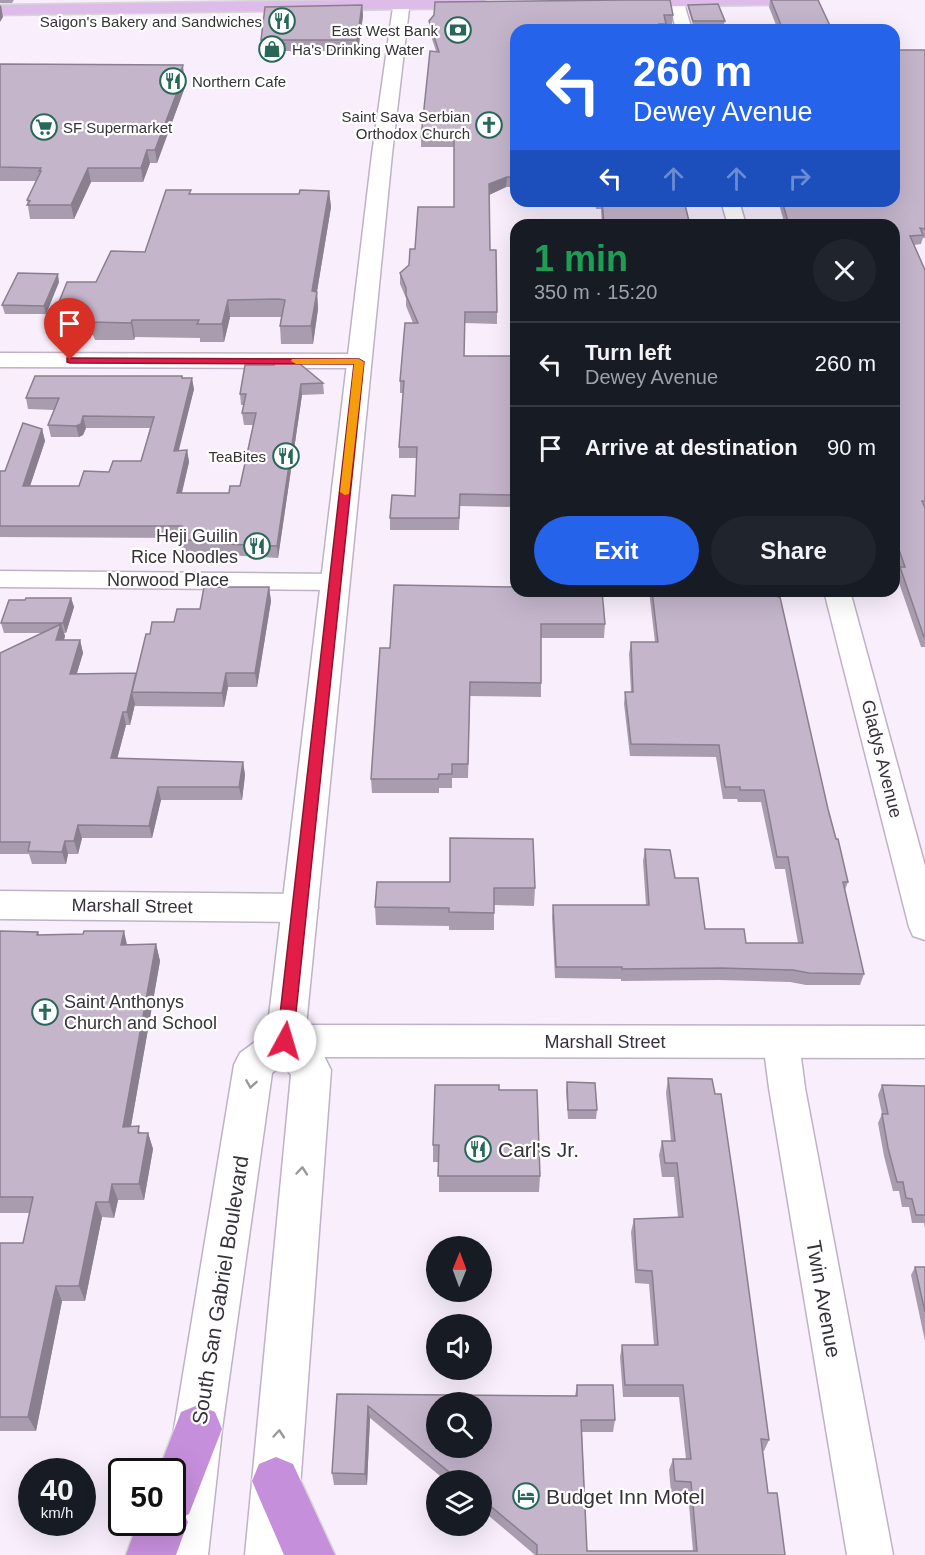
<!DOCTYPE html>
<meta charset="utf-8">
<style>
:root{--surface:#171b24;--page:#20242c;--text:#f1f3f6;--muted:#9ea1a6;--line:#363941;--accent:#2563eb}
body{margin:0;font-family:Arial,sans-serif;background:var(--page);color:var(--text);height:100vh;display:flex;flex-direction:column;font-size:22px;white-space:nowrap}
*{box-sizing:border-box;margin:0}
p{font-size:20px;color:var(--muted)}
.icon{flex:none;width:33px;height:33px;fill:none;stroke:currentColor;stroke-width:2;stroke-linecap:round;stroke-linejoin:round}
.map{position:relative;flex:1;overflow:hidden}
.sheet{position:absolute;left:510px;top:219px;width:390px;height:378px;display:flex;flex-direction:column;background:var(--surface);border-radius:18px;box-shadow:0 6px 24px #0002}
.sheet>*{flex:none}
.guide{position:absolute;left:510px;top:24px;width:390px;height:183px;border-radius:18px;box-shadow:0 6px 24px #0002;background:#2563eb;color:#fff;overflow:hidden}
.needle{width:39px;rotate:1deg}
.fabs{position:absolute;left:426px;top:1236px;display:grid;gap:12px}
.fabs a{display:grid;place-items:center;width:66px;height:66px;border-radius:50%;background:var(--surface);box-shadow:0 6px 24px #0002;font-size:30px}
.speed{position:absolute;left:18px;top:1458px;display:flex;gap:12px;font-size:30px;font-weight:700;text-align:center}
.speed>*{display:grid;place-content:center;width:78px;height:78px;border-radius:50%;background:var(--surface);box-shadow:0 6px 24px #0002;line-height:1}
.speed small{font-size:15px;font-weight:400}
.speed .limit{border:3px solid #111;border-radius:9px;background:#fff;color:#111}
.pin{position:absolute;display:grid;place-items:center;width:51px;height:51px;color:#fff;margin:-62px -26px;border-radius:50% 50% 50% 0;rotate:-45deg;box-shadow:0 0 6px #0007}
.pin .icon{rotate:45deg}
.me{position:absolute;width:66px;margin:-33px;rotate:6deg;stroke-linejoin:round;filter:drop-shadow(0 0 4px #0008)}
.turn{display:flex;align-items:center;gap:21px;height:126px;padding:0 24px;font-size:27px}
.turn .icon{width:78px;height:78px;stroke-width:2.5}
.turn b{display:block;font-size:42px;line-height:51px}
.lanes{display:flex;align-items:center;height:57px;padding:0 24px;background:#0003;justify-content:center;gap:30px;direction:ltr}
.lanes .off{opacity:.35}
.round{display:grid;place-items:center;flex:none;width:63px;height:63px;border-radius:32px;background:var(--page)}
.headline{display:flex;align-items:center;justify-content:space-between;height:102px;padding:0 24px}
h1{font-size:36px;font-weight:600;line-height:45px;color:#1e9e55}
.action{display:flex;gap:12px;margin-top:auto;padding:12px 24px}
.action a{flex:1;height:69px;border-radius:36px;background:var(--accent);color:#fff;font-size:24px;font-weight:600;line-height:69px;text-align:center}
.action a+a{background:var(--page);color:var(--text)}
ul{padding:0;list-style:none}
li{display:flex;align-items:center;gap:18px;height:84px;padding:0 24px;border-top:2px solid var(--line)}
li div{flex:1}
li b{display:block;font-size:22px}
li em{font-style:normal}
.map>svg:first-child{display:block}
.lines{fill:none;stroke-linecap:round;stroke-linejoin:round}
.minor-casing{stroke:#c0b1c7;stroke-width:3}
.tertiary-casing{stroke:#c0b1c7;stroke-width:3}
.secondary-casing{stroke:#c0b1c7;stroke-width:3}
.primary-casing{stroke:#d7d6d7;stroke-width:3}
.motorway-casing{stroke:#d7d6d7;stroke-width:3}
.minor{fill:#fff;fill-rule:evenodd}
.tertiary{fill:#fff;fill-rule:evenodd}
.secondary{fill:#fff;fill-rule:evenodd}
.primary{fill:#ddbcea;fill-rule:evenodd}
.motorway{fill:#c68fdc;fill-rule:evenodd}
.wall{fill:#a99caf}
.shaded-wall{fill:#897f8e}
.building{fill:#c4b5cb;stroke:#897f8e;stroke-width:1.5;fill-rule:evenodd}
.oneway{stroke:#9b989c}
.route{fill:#e11d48;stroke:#92132f;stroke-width:1.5}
.slow{fill:#f59e0b}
.labels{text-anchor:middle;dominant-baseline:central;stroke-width:4.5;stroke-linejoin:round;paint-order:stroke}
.far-poi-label{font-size:15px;fill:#373139;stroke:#fff;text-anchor:end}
.poi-label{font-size:18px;fill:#373139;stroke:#fff;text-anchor:end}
.street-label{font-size:18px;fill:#373139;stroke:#fff}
.near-poi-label{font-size:21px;fill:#373139;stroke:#fff;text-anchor:start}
.near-street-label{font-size:21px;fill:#373139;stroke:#fff}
</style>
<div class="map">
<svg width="925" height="1555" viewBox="0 0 925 1555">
<rect width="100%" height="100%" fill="#f8eefc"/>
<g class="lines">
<!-- minor casing -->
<g class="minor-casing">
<path id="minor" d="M 669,0 L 683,0 L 692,30 L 676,30 Z
M 721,201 L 739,201 L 746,225 L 728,225 Z
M 0,353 L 359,354 L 367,356 L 370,361 L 367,366 L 359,368 L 0,367 Z
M 0,571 L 336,574 L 345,576 L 349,582 L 345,588 L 336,590 L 0,587 Z
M 824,591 L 850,591 L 925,866 L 925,940 L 913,936 L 909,927 Z
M 781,1027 L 793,1031 L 799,1042 L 805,1088 L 893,1555 L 847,1555 L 769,1088 L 763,1042 L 769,1031 Z"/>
</g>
<!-- tertiary casing -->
<g class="tertiary-casing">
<path id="tertiary" d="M 0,891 L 300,894 L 313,898 L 318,908 L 313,918 L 300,922 L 0,919 Z
M 285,1025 L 925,1026 L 925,1058 L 285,1057 L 271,1053 L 266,1041 L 271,1029 Z"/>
</g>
<!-- secondary casing -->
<g class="secondary-casing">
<path id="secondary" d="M 394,0 L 410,0 L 392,154 L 305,1036 L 325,1058 L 331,1070 L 295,1555 L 245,1555 L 291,1075 L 283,1065 L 272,1073 L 222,1429 L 208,1555 L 158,1555 L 162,1522 L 172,1522 L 172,1472 L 169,1472 L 174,1429 L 234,1065 L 240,1053 L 267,1033 L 372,154 Z"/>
</g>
<!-- primary casing -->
<g class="primary-casing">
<path id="primary" d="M 354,0 L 484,0 L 486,3 L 478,8 L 0,15 L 0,5 Z
M 619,0 L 777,0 L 769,5 L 626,7 L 620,5 Z"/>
</g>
<!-- motorway casing -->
<g class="motorway-casing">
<path id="motorway" d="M 198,1405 L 215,1412 L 222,1429 L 189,1514 L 185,1516 L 188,1522 L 176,1555 L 126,1555 L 138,1522 L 172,1522 L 172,1472 L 158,1472 L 181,1412 Z
M 276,1457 L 293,1464 L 335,1555 L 284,1555 L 252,1481 L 259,1464 Z"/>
</g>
<!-- minor -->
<use href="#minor" class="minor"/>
<!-- tertiary -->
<use href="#tertiary" class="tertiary"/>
<!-- secondary -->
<use href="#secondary" class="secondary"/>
<!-- primary -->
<use href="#primary" class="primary"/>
<!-- motorway -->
<use href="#motorway" class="motorway"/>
</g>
<!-- wall -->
<path class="wall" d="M 0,0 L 14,0 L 12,3 L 0,3 Z
M 770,0 L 832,30 L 778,30 L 769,7 Z
M 362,5 L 363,16 L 358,51 L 262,51 L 261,40 Z
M 688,5 L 725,21 L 724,24 L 693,25 L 688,8 Z
M 673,15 L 672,25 L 666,25 L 666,30 L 516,30 L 516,187 L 506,187 L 489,195 L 490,250 L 497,312 L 497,324 L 465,323 L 464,356 L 516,356 L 516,507 L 460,506 L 459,530 L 390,530 L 390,518 L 415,496 L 417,458 L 399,458 L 399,447 L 403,393 L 400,393 L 400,381 L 413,323 L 406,306 L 406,298 L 400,284 L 400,273 L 409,265 L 415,249 L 454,207 L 454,147 L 421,147 L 421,137 L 436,51 L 429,30 L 429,21 Z
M 925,50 L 925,238 L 923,238 L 921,244 L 914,245 L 925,270 L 925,647 L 921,647 L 897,577 L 899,568 L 894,553 L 894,225 L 785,225 L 778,201 L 894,201 Z
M 0,64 L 185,77 L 185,87 L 157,163 L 150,163 L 143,182 L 91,182 L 74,219 L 30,219 L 27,200 L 36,181 L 0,181 Z
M 329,191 L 331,207 L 317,292 L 318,309 L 313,344 L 281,344 L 280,326 L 281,317 L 230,317 L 224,342 L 200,342 L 200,338 L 135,337 L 134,340 L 95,340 L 93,335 L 57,335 L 53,317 L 96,282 L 145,252 L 191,194 L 299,194 Z
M 595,201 L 684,201 L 690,225 L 602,225 L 601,209 L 596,209 Z
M 59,282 L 46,314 L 5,314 L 2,305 Z
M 245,365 L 323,383 L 324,394 L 302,395 L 278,558 L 226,555 L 226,552 L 181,552 L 179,540 L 179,538 L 0,537 L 0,471 L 5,471 L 42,429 L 45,441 L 30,486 L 79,486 L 109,472 L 141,461 L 150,428 L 86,428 L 83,435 L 79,437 L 51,437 L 48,425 L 55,410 L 28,409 L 26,398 L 183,378 L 194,389 L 178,451 L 187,450 L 189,462 L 182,493 L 229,493 L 240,486 L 253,425 L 244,425 L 242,413 L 244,405 L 241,405 L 240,394 Z
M 394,585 L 605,624 L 604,638 L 541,638 L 541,697 L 470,696 L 468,778 L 452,778 L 452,788 L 439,788 L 439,793 L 372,793 L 371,779 L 390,648 Z
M 269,587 L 271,601 L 257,687 L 228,687 L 224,707 L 135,706 L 135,704 L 130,725 L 126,725 L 117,759 L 243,762 L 245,775 L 242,800 L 161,800 L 152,838 L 82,838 L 78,854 L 68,854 L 66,864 L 32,864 L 29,854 L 0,854 L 0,653 L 42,633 L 4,633 L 1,623 L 25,600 L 71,598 L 74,607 L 66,633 L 64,633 L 65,636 L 64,640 L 80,640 L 83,653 L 77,673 L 136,674 L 150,634 L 200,609 Z
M 649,591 L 776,591 L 828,809 L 848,882 L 845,890 L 864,974 L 860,985 L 806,985 L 790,982 L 719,980 L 621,981 L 621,979 L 555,978 L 552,917 L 553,905 L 646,905 L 643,861 L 645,849 L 675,878 L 705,929 L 746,943 L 798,943 L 785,869 L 775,869 L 761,802 L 738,802 L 737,799 L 723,799 L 716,757 L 630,756 L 624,704 L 625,692 L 631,692 L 629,654 L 631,642 L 655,642 Z
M 377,882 L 535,888 L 534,906 L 494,905 L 494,930 L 449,930 L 449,926 L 376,925 L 375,907 Z
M 0,931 L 38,932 L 39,935 L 127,944 L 156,944 L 160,961 L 131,1126 L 142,1133 L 148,1133 L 153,1149 L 144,1200 L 118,1200 L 114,1218 L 102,1217 L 85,1301 L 62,1301 L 36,1431 L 0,1431 L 0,1243 L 23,1243 L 30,1213 L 0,1213 Z
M 668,1078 L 769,1440 L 764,1451 L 763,1451 L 768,1493 L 785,1555 L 535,1555 L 482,1510 L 482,1480 L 445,1480 L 370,1418 L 367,1485 L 334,1485 L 332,1473 L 337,1394 L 575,1396 L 577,1385 L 615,1420 L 613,1432 L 582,1432 L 587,1551 L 693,1551 L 688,1493 L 671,1492 L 669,1470 L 673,1459 L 686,1459 L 679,1397 L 623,1397 L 620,1357 L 622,1345 L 654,1345 L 649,1284 L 635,1283 L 631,1232 L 634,1219 L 678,1217 L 674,1177 L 662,1177 L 659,1155 L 662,1141 L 671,1141 L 666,1093 Z
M 567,1082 L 597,1110 L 596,1119 L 568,1119 L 566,1091 Z
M 882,1085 L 925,1086 L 925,1228 L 924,1223 L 912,1223 L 909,1207 L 902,1207 L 899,1191 L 893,1191 L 884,1156 L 878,1123 L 882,1114 L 878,1095 Z
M 499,1090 L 540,1176 L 539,1192 L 439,1192 L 439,1162 L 433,1162 L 433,1145 Z
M 915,1267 L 925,1267 L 925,1341 L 911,1275 Z"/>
<!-- shaded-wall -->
<path class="shaded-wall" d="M 1,5 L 3,17 L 0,22 L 0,6 Z
M 362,5 L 363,16 L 358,51 L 357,40 Z
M 183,65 L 185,87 L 157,163 L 155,150 Z
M 147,150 L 150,163 L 143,182 L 141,168 Z
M 88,168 L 91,182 L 74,219 L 71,205 Z
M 507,177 L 506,187 L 489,195 L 489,184 Z
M 329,191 L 331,207 L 314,309 L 312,291 Z
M 58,274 L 59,282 L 46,314 L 44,306 Z
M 317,292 L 318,309 L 313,344 L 311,326 Z
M 228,300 L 230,317 L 224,342 L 222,324 Z
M 132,320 L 135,337 L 134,340 L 131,323 Z
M 192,378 L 194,389 L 176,462 L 174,451 Z
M 301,384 L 302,395 L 278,558 L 277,546 Z
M 83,416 L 86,428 L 83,435 L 79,437 L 76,426 Z
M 42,429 L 45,441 L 26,498 L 23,486 Z
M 187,450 L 189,462 L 179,504 L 177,493 Z
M 269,587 L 271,601 L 257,687 L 255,673 Z
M 71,598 L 74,607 L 66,633 L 63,623 Z
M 61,624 L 65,636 L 60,652 L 56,640 Z
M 80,640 L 83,653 L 73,686 L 70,674 Z
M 136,673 L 132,692 L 135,704 L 130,725 L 127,712 Z
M 226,673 L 228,687 L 224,707 L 222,693 Z
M 123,712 L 126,725 L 114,771 L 111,758 Z
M 243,762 L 245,775 L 242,800 L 239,787 Z
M 158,787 L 161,800 L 152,838 L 149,826 Z
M 78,825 L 82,838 L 78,854 L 74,841 Z
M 65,841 L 68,854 L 66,864 L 62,852 Z
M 124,931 L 128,949 L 121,945 Z
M 156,944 L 160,961 L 128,1143 L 123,1127 Z
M 148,1133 L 153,1149 L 144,1200 L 139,1184 Z
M 112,1184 L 118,1200 L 114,1218 L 109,1202 Z
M 96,1202 L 102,1217 L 85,1301 L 79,1286 Z
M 56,1286 L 62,1301 L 36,1431 L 28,1417 Z
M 368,1406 L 370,1418 L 367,1485 L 365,1474 Z"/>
<!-- building -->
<path class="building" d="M 624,0 L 670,0 L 673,15 L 664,15 L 666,24 L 659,24 L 661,30 L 516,30 L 516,177 L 507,177 L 489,184 L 490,250 L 496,250 L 497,312 L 465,312 L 464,356 L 516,356 L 516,495 L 460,494 L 459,518 L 390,518 L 392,495 L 415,496 L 417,447 L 399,447 L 404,381 L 400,381 L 405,323 L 418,323 L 406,295 L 406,288 L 400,273 L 409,265 L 410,249 L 415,249 L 418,207 L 454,207 L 454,137 L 421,137 L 430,51 L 439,52 L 429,21 L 434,15 L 435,2 Z
M 771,0 L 818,0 L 832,30 L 783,30 Z
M 718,4 L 725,21 L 693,21 L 688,5 Z
M 362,5 L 357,40 L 261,40 L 265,7 Z
M 894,50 L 925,50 L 925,229 L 920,228 L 923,235 L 910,236 L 925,270 L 925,501 L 922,501 L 925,508 L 925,637 L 924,637 L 900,567 L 905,567 L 894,535 L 894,225 L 789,225 L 782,201 L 894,201 Z
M 0,64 L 183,65 L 180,74 L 184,74 L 155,150 L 147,150 L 141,168 L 88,168 L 71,205 L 27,205 L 30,201 L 27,200 L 41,171 L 39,171 L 41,168 L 0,167 Z
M 166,190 L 191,190 L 189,194 L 299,194 L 300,190 L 329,191 L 312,291 L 317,292 L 311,326 L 280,326 L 285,300 L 279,299 L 228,300 L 222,324 L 197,324 L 199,320 L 132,320 L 131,323 L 91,322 L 93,317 L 53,317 L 67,282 L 96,282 L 111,251 L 145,252 Z
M 602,201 L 684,201 L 690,225 L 604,225 Z
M 18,273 L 58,274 L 44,306 L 2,305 Z
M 275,359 L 294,359 L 323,383 L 301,384 L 277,546 L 224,544 L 225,541 L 179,540 L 182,526 L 0,526 L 0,471 L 5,471 L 23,423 L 42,429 L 23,486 L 79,486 L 84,471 L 109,472 L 113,461 L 141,461 L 154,417 L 83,416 L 81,424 L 76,426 L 48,425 L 59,398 L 26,398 L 35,376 L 182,376 L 182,378 L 192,378 L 174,451 L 187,450 L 177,493 L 229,493 L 230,486 L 240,486 L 256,413 L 242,413 L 246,394 L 240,394 L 245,365 L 274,365 Z
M 394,585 L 516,587 L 516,591 L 602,591 L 605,624 L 541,624 L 541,683 L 470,682 L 468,764 L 452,764 L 452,774 L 439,774 L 438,779 L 371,779 L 380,648 L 390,648 Z
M 204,587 L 269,587 L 255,673 L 226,673 L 222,693 L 132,692 L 146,634 L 150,634 L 152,622 L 174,622 L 177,609 L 200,609 Z
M 652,591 L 776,591 L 778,597 L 780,597 L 828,809 L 836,839 L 838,839 L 848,882 L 843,882 L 864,974 L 809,973 L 793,970 L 721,968 L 622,969 L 622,967 L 556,967 L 553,905 L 649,905 L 645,849 L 670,850 L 675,878 L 698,878 L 705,929 L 744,929 L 746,943 L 803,943 L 788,857 L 777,857 L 764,790 L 740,790 L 740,787 L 725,787 L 719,745 L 631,744 L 625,692 L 633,692 L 631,642 L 658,642 Z
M 26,598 L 71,598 L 63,623 L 1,623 L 9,600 L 25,600 Z
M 61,624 L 56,640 L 80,640 L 70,674 L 136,673 L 127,712 L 123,712 L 111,758 L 243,762 L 239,787 L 158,787 L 149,826 L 78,825 L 74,841 L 65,841 L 62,852 L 28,851 L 30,842 L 0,842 L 0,653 Z
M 450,838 L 533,839 L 535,888 L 494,888 L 494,913 L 449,912 L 449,908 L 375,907 L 377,882 L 450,882 Z
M 0,931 L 38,932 L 37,935 L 83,934 L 84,931 L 124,931 L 121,945 L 156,944 L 123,1127 L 139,1126 L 138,1133 L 148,1133 L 139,1184 L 112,1184 L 109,1202 L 96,1202 L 79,1286 L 56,1286 L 28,1417 L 0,1417 L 0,1243 L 23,1243 L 33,1197 L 0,1197 Z
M 668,1078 L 712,1079 L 715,1094 L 721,1094 L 739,1217 L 769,1440 L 761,1439 L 768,1493 L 777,1493 L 785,1555 L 537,1555 L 537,1545 L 482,1499 L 482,1480 L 459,1480 L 368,1406 L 365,1474 L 332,1473 L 337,1394 L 577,1396 L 577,1385 L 613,1385 L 615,1420 L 581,1420 L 587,1551 L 697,1551 L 691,1482 L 675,1481 L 673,1459 L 691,1459 L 683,1385 L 625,1385 L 622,1345 L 658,1345 L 652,1271 L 637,1270 L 634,1219 L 683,1217 L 677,1163 L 665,1163 L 662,1141 L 675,1141 ZM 436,1402 L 482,1402 L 482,1448 L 436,1448 Z
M 567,1082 L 595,1083 L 597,1110 L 568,1110 Z
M 435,1085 L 499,1085 L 499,1090 L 537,1090 L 540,1176 L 438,1176 L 439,1145 L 433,1145 Z
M 882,1085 L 925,1086 L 925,1215 L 916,1215 L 912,1199 L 906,1198 L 903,1182 L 897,1182 L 888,1148 L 882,1114 L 888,1114 Z
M 915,1267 L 925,1267 L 925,1312 Z"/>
<!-- one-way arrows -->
<defs><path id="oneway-chevron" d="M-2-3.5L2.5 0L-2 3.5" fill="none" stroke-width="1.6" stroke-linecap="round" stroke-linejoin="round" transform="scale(1.5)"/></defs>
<g class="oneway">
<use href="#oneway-chevron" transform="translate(251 1084) rotate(99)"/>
<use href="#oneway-chevron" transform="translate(302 1171) rotate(-85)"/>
<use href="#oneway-chevron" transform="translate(279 1434) rotate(-85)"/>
</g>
<!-- route -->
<path class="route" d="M 67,358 L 359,359 L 364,362 L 293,1041 L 291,1045 L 285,1047 L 279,1045 L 277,1041 L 354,364 L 70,363 L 67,362 Z"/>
<!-- slow -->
<path class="slow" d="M 292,359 L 359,359 L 364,362 L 349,494 L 345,495 L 340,492 L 354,364 L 296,364 L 291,361 Z"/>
<!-- icons -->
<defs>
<g id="restaurant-ring" transform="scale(1.35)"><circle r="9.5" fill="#fff" stroke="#276858" stroke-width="1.5"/><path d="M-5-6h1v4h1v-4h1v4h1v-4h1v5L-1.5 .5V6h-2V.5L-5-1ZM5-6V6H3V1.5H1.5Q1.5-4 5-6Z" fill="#276858"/></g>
<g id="bank-ring" transform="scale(1.35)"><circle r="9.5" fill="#fff" stroke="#276858" stroke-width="1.5"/><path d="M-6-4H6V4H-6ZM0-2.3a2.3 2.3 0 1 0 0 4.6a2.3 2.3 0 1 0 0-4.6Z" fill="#276858"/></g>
<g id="shop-ring" transform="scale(1.35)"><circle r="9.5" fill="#fff" stroke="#276858" stroke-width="1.5"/><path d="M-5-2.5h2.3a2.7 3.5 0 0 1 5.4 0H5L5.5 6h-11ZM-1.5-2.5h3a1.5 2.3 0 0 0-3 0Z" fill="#276858"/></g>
<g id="church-ring" transform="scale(1.35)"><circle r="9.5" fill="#fff" stroke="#276858" stroke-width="1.5"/><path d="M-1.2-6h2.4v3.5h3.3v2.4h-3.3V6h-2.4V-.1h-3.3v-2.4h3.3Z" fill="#276858"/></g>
<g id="supermarket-ring" transform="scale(1.35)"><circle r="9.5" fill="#fff" stroke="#276858" stroke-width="1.5"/><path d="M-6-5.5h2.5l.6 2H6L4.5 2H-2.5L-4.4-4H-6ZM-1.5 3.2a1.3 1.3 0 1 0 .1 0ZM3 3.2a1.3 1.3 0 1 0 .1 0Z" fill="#276858"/></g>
<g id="hotel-ring" transform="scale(1.35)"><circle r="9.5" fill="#fff" stroke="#276858" stroke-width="1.5"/><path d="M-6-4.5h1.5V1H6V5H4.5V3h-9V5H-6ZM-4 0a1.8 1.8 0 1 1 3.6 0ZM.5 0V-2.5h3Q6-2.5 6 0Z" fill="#276858"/></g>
</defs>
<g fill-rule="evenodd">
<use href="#restaurant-ring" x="282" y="21"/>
<use href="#bank-ring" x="458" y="30"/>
<use href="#shop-ring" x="272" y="49"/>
<use href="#restaurant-ring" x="173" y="81"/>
<use href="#church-ring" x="489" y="125"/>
<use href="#supermarket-ring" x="44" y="127"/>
<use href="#restaurant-ring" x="286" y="456"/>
<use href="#restaurant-ring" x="257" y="546"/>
<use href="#church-ring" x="45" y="1012"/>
<use href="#restaurant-ring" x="478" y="1149"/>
<use href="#hotel-ring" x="526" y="1496"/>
</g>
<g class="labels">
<!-- far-poi labels -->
<g class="far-poi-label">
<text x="262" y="21">Saigon's Bakery and Sandwiches</text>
<text x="438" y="30">East West Bank</text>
<text x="292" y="49" text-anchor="start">Ha's Drinking Water</text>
<text x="192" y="81" text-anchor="start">Northern Cafe</text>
<text x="470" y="116">Saint Sava Serbian<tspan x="470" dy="17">Orthodox Church</tspan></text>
<text x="63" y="127" text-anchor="start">SF Supermarket</text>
<text x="266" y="456">TeaBites</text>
</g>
<!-- poi labels -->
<g class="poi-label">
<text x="238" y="536">Heji Guilin<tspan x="238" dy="21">Rice Noodles</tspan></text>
<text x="64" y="1002" text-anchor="start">Saint Anthonys<tspan x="64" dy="21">Church and School</tspan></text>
</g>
<!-- street labels -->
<g class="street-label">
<text x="168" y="580">Norwood Place</text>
<text transform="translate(882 759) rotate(76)">Gladys Avenue</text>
<text transform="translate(132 906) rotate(1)">Marshall Street</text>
<text x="605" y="1042">Marshall Street</text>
</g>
<!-- near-poi labels -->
<g class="near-poi-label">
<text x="498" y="1149">Carl's Jr.</text>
<text x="546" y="1496">Budget Inn Motel</text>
</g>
<!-- near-street labels -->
<g class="near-street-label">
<text transform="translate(220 1290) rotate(-81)">South San Gabriel Boulevard</text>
<text transform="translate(824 1299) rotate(80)">Twin Avenue</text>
</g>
</g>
</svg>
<div class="fabs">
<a><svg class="needle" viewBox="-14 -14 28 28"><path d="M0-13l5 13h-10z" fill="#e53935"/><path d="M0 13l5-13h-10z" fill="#9ea1a6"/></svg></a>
<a><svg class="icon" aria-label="sound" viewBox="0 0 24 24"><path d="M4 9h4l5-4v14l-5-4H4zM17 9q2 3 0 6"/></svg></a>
<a><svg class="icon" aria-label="search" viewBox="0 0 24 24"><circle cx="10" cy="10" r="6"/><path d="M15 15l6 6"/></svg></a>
<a><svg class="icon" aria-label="layers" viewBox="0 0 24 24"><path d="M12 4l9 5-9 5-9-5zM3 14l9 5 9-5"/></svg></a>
</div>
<div class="speed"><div>40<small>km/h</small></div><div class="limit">50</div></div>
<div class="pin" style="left:70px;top:360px;background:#d93025"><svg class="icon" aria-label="arrive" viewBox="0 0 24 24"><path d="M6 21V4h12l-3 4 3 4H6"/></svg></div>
<svg class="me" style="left:285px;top:1041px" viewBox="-20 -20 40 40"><circle r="19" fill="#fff"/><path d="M0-13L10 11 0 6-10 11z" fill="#e11d48"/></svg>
<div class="guide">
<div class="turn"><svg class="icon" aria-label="left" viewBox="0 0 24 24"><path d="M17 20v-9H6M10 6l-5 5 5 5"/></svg><div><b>260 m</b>Dewey Avenue</div></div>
<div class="lanes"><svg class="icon" aria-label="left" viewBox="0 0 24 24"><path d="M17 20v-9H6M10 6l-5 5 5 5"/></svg><svg class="icon off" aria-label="ahead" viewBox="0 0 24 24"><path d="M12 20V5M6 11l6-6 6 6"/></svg><svg class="icon off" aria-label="ahead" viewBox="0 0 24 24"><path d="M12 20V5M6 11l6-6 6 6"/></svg><svg class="icon off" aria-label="right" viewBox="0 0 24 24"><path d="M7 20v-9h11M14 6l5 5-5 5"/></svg></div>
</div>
<section class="sheet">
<div class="headline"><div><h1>1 min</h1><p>350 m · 15:20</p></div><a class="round"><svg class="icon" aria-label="close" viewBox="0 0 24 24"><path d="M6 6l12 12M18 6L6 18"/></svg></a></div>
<ul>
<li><svg class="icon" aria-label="left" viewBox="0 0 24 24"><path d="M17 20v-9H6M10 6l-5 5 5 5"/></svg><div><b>Turn left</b><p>Dewey Avenue</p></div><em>260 m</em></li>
<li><svg class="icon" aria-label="arrive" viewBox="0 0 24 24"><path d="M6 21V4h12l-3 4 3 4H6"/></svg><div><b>Arrive at destination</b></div><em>90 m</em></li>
</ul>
<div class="action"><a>Exit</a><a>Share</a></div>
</section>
</div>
